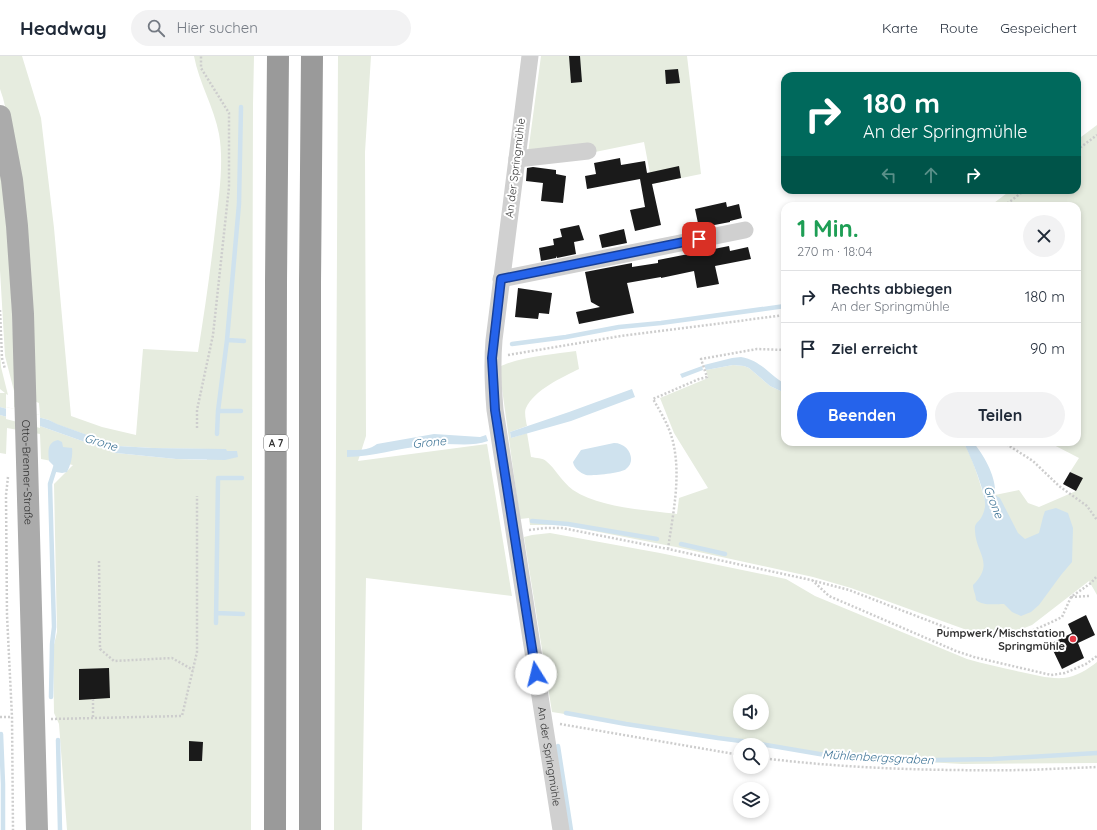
<!DOCTYPE html>
<html lang="de">
<meta charset="utf-8">
<style>
:root{--surface:#fff;--page:#f2f2f3;--text:#1f2937;--muted:#747a83;--line:#e0e1e3;--accent:#2563eb}
body{margin:0;font-family:Quicksand,sans-serif;background:var(--page);color:var(--text);height:100vh;display:flex;flex-direction:column;font-size:15px;white-space:nowrap}
*{box-sizing:border-box;margin:0}
p{font-size:13px;color:var(--muted)}
.icon{flex:none;width:22px;height:22px;fill:none;stroke:currentColor;stroke-width:2;stroke-linecap:round;stroke-linejoin:round}
.map{position:relative;flex:1;overflow:hidden}
.details{position:absolute;left:781px;top:146px;width:300px;height:244px;display:flex;flex-direction:column;background:var(--surface);border-radius:12px;box-shadow:0 2px 6px #0003}
.details>*{flex:none}
.banner{position:absolute;left:781px;top:16px;width:300px;height:122px;border-radius:12px;box-shadow:0 2px 6px #0003;background:#00695c;color:#fff;overflow:hidden}
.fabs{position:absolute;left:733px;top:638px;display:grid;gap:8px}
.fabs a{display:grid;place-items:center;width:36px;height:36px;border-radius:50%;background:var(--surface);box-shadow:0 2px 6px #0003;font-size:20px}
.pin{position:absolute;display:grid;place-items:center;width:34px;height:34px;color:#fff;margin:-17px;border-radius:8px;box-shadow:0 2px 6px #0006}
.me{position:absolute;width:44px;margin:-22px;rotate:351deg;stroke-linejoin:round;filter:drop-shadow(0 0 3px #0008)}
.turn{display:flex;align-items:center;gap:14px;height:84px;padding:0 16px;font-size:18px}
.turn .icon{width:52px;height:52px;stroke-width:2.5}
.turn b{display:block;font-size:28px;line-height:34px}
.lanes{display:flex;align-items:center;height:38px;padding:0 16px;background:#0003;justify-content:center;gap:20px;direction:ltr}
.lanes .off{opacity:.35}
.round{display:grid;place-items:center;flex:none;width:42px;height:42px;border-radius:21px;background:var(--page)}
.summary{display:flex;align-items:center;justify-content:space-between;height:68px;padding:0 16px}
h1{font-size:24px;font-weight:700;line-height:30px;color:#1e9e55}
.primary-button{display:flex;gap:8px;margin-top:auto;padding:8px 16px}
.primary-button a{flex:1;height:46px;border-radius:24px;background:var(--accent);color:#fff;font-size:16px;font-weight:700;line-height:46px;text-align:center}
.primary-button a+a{background:var(--page);color:var(--text)}
ul{padding:0;list-style:none}
li{display:flex;align-items:center;gap:12px;height:52px;padding:0 16px;border-top:1px solid var(--line)}
li div{flex:1}
li b{display:block;font-size:15px}
li em{font-style:normal}
header{display:flex;align-items:center;gap:24px;box-sizing:border-box;height:56px;padding:0 20px;background:var(--surface);border-bottom:1px solid var(--line)}
header strong{font-size:19px}
nav{display:flex;gap:22px;margin-inline-start:auto;font-size:14px}
.search{width:280px;height:36px;background:var(--page);display:flex;align-items:center;gap:10px;box-sizing:border-box;padding:0 14px;border-radius:22px;color:var(--muted);font-size:15px}
.map>svg:first-child{display:block}
.green{fill:#e6ecdf;fill-rule:evenodd}
.water{fill:#cfe2ee}
.pier{fill:#fff}
.lines{fill:none;stroke-linecap:round;stroke-linejoin:round}
.stream{stroke:#cfe2ee;stroke-width:4.5}
.building{fill:#1a1a1a}
.path{stroke:#cdcdcd;stroke-width:2.5;stroke-dasharray:2 2;stroke-linecap:butt}
.minor{stroke:#d0d0d0;stroke-width:17}
.major{stroke:#ababab;stroke-width:22}
.highway{stroke:#9a9a9a;stroke-width:22}
.route-casing{stroke:#184099;stroke-width:10}
.route{stroke:#2563eb;stroke-width:7}
.poi-dot{fill:#e63946;stroke:#fff;stroke-width:1.5}
.labels{text-anchor:middle;dominant-baseline:central;stroke-width:4;stroke-linejoin:round;paint-order:stroke}
.shield{fill:#fff;stroke:#707070;stroke-width:1}
.shield-label{font-size:10px;font-weight:bold;fill:#333}
.street-label{font-size:11px;fill:#333;stroke:#fff}
.poi-label{font-size:11px;font-weight:bold;fill:#333;stroke:#fff;text-anchor:end}
.water-label{font-size:12px;font-style:italic;fill:#3f7597;stroke:#fff}
</style>
<header>
<strong>Headway</strong>
<div class="search"><svg class="icon" aria-label="search" viewBox="0 0 24 24"><circle cx="10" cy="10" r="6"/><path d="M15 15l6 6"/></svg>Hier suchen</div>
<nav><a>Karte</a><a>Route</a><a>Gespeichert</a></nav>
</header>
<div class="map">
<svg width="1097" height="774" viewBox="0 0 1097 774">
<rect width="100%" height="100%" fill="#fff"/>
<!-- green -->
<path class="green" d="M 0,0 L 22,0 L 41,62 L 54,172 L 71,360 L 102,371 L 136,379 L 143,293 L 198,296 C 205,253 211,210 216,166 C 219,139 224,106 219,78 C 214,51 199,27 194,0 L 254,0 L 253,48 L 251,774 L 67,774 L 59,668 L 54,657 L 53,593 L 57,576 L 54,428 L 73,409 L 41,403 L 40,378 L 7,372 L 6,398 L 0,397 L 0,359 L 40,370 L 116,397 L 176,403 L 207,404 L 208,393 L 153,392 L 118,390 L 56,368 L 49,364 L 0,351 L 0,337 L 5,337 L 0,333 L 0,297 L 1,311 L 8,339 L 6,338 L 6,351 L 40,359 L 39,347 L 34,345 L 18,105 L 3,42 L 0,33 Z
M 338,0 L 371,0 L 365,96 L 366,380 L 358,405 L 487,388 L 512,540 L 366,522 L 362,774 L 334,774 Z
M 541,0 L 687,0 L 701,118 L 652,128 L 644,86 L 595,96 L 528,97 Z
M 1097,69 L 1097,539 L 1089,525 L 1032,569 L 1019,574 L 989,578 L 978,577 L 964,573 L 851,532 L 813,521 L 676,491 L 563,469 L 530,469 L 529,462 L 520,463 L 499,311 C 518,301 554,298 576,295 L 579,313 C 563,321 534,334 526,352 C 524,356 526,365 527,370 L 510,376 L 511,382 L 527,377 L 531,401 C 536,402 543,402 546,405 C 555,412 562,426 573,434 C 600,452 646,454 677,458 L 679,442 L 708,432 L 674,377 L 660,342 L 708,322 L 706,314 L 733,309 L 744,310 L 749,312 L 770,330 L 785,337 L 785,386 L 963,386 C 973,401 981,430 986,448 L 995,439 L 1019,434 L 1028,447 L 1039,451 L 1076,435 L 1082,422 L 1070,416 L 1079,402 L 1048,386 L 1077,386 L 1077,150 L 990,150 L 1011,134 L 1077,134 L 1077,84 Z
M 0,107 L 10,206 L 16,352 L 14,351 L 14,335 L 5,300 L 0,214 Z
M 550,477 L 660,497 L 786,523 L 815,540 L 967,603 C 985,608 1003,612 1021,616 C 1035,619 1049,623 1064,622 C 1076,621 1088,613 1097,606 L 1097,707 L 962,708 L 837,701 L 552,656 L 524,481 L 532,479 ZM 740,645 L 762,645 L 762,667 L 740,667 Z"/>
<!-- water -->
<path class="water" d="M 741,301 C 762,305 768,318 785,328 L 785,337 L 770,330 L 749,312 L 744,310 L 733,309 L 706,314 L 704,309 L 732,302 Z
M 702,310 L 703,314 L 682,322 L 680,318 Z
M 632,333 L 635,341 L 571,365 L 511,382 L 510,376 L 569,356 Z
M 0,351 L 49,364 L 57,368 L 118,390 L 153,392 L 226,393 L 227,395 L 237,395 L 238,401 L 225,404 L 176,403 L 116,397 L 40,370 L 0,359 Z
M 434,378 L 480,381 L 486,379 L 488,385 C 474,390 460,388 445,388 C 438,388 431,389 424,390 C 398,392 373,401 347,401 L 347,394 C 358,394 368,395 377,388 Z
M 58,384 L 62,386 L 63,391 L 72,392 C 73,400 71,408 67,416 L 62,417 L 56,416 L 54,410 L 49,405 C 48,396 47,386 58,384 Z
M 963,386 L 973,386 C 984,399 997,422 995,439 L 1000,442 L 1018,477 L 1025,483 L 1039,477 L 1043,461 L 1045,455 L 1056,452 L 1068,457 L 1073,472 L 1072,506 L 1061,519 L 1039,549 L 1031,556 L 1021,560 L 1012,556 L 1004,548 C 995,548 983,550 976,544 C 976,538 973,535 973,529 C 995,507 976,498 975,475 C 974,467 978,467 981,462 C 983,459 985,453 985,450 C 987,440 969,395 963,386 Z
M 614,387 C 629,387 637,405 626,413 C 622,417 592,420 586,419 C 580,417 574,412 573,406 L 581,394 Z"/>
<!-- pier -->
<path class="pier" d="M 6,351 L 40,359 L 40,372 L 6,363 Z"/>
<g class="lines">
<!-- stream -->
<path class="stream" d="M 227,284 L 244,285
M 512,288 L 566,281 L 619,271 L 661,267 L 785,250
M 218,355 L 227,284 L 239,148 L 241,51
M 217,378 L 218,355 L 241,355
M 532,465 L 568,468 L 657,483
M 681,488 L 725,498
M 216,557 L 243,558
M 216,567 L 218,422 L 242,422
M 51,641 L 52,588 L 54,571 L 50,428 L 56,409
M 566,657 L 626,668 L 718,682 L 749,686 L 837,701 L 876,704 L 936,704 L 993,703 L 1097,697
M 1,678 L 3,728 L 3,774
M 58,684 L 60,774
M 558,690 L 571,774"/>
</g>
<!-- building -->
<path class="building" d="M 569,0 L 580,0 L 582,26 L 571,27 Z
M 678,13 L 680,27 L 666,28 L 665,14 Z
M 620,102 L 621,109 L 645,105 L 647,117 L 679,110 L 681,122 L 652,128 L 661,169 L 635,175 L 630,154 L 645,151 L 640,123 L 587,133 L 585,120 L 596,118 L 594,107 Z
M 533,111 L 556,114 L 556,118 L 566,120 L 563,147 L 541,145 L 543,127 L 526,125 L 527,112 Z
M 726,146 L 727,151 L 739,148 L 742,162 L 730,165 L 730,166 L 699,172 L 695,153 Z
M 579,169 L 584,184 L 574,186 L 576,198 L 557,202 L 556,200 L 556,202 L 541,205 L 539,192 L 554,189 L 553,183 L 562,181 L 560,173 Z
M 624,173 L 627,187 L 602,192 L 599,179 Z
M 729,190 L 730,195 L 748,191 L 751,203 L 715,210 L 719,228 L 697,232 L 694,215 L 661,222 L 661,221 L 627,227 L 634,257 L 579,268 L 576,256 L 600,251 L 591,246 L 585,216 L 632,207 L 632,211 L 658,207 L 658,204 Z
M 518,232 L 552,237 L 549,258 L 539,257 L 538,263 L 515,261 Z
M 1070,416 L 1083,422 L 1076,435 L 1063,428 Z
M 1086,559 L 1095,579 L 1078,587 L 1084,602 L 1062,613 L 1050,588 L 1072,577 L 1068,568 Z
M 109,612 L 110,642 L 79,644 L 79,613 Z
M 189,685 L 203,686 L 202,705 L 189,705 Z"/>
<g class="lines">
<!-- path -->
<path class="path" d="M 1077,94 L 1097,79
M 1004,150 L 1025,134
M 0,254 L 2,302 L 5,313
M 508,299 L 621,280 L 731,266 L 785,259
M 197,372 L 197,354 L 213,279 L 229,131 L 229,57 L 201,12 L 201,0
M 1003,386 L 1033,405 L 1059,430 L 1087,450 L 1097,464
M 8,421 L 6,439 L 7,559 L 12,661 L 13,774
M 529,474 L 544,472 L 562,472 L 668,493 L 811,524 L 849,534 L 963,578 C 985,584 1009,581 1031,575 C 1041,571 1052,566 1062,561 L 1071,541 L 1091,527 L 1097,520
M 668,493 C 673,457 682,418 672,382 C 668,368 660,355 653,343 L 699,323 L 707,321 L 701,303 L 757,293 L 785,294
M 99,505 L 100,593 L 114,605 L 172,602 L 193,614
M 812,524 L 829,540 L 956,595 L 974,601 L 1051,619 L 1065,617 L 1086,608 L 1097,600
M 1071,541 L 1089,540
M 93,643 L 93,662
M 0,661 L 12,661
M 51,663 L 182,660 L 197,596 L 197,440
M 560,668 L 740,699
M 762,702 C 850,713 938,715 1027,714 C 1050,713 1074,712 1097,711"/>
<!-- minor -->
<g class="minor">
<path id="s1" d="M 530,0 L 494,284 C 492,307 493,330 495,354 L 561,774"/>
<path d="M 517,103 L 588,95"/>
<path d="M 501,223 L 745,174"/>
</g>
<!-- major -->
<path class="major" id="s2" d="M 0,60 L 12,124 L 17,170 L 23,258 L 37,774"/>
<!-- highway -->
<path class="highway" d="M 275,774 L 276,227 L 278,0
M 310,774 L 310,227 L 312,0"/>
</g>
<g class="lines">
<!-- route casing -->
<g class="route-casing">
<path id="route" d="M 536,618 L 495,354 L 492,302 L 501,223 L 699,183"/>
</g>
<!-- route -->
<use href="#route" class="route"/>
</g>
<!-- markers -->
<circle class="poi-dot" cx="1073" cy="583" r="4"/>
<g class="labels">
<!-- shield labels -->
<rect class="shield" x="264" y="379" width="24" height="16" rx="3"/>
<g class="shield-label">
<text x="276" y="387">A 7</text>
</g>
<!-- street labels -->
<g class="street-label">
<text transform="translate(515 112) rotate(-83)">An der Springmühle</text>
<text stroke="none"><textPath href="#s2" startOffset="358">Otto-Brenner-Straße</textPath></text>
<text stroke="none"><textPath href="#s1" startOffset="707">An der Springmühle</textPath></text>
</g>
<!-- poi labels -->
<g class="poi-label">
<text x="1065" y="577">Pumpwerk/Mischstation<tspan x="1065" dy="13">Springmühle</tspan></text>
</g>
<!-- water labels -->
<g class="water-label">
<text transform="translate(101 386) rotate(17)">Grone</text>
<text transform="translate(429 386) rotate(-5)">Grone</text>
<text transform="translate(994 446) rotate(68)">Grone</text>
<text transform="translate(878 701) rotate(3)">Mühlenbergsgraben</text>
</g>
</g>
</svg>
<div class="fabs">
<a><svg class="icon" aria-label="sound" viewBox="0 0 24 24"><path d="M4 9h4l5-4v14l-5-4H4zM17 9q2 3 0 6"/></svg></a>
<a><svg class="icon" aria-label="search" viewBox="0 0 24 24"><circle cx="10" cy="10" r="6"/><path d="M15 15l6 6"/></svg></a>
<a><svg class="icon" aria-label="layers" viewBox="0 0 24 24"><path d="M12 4l9 5-9 5-9-5zM3 14l9 5 9-5"/></svg></a>
</div>
<div class="pin" style="left:699px;top:183px;background:#d93025"><svg class="icon" aria-label="arrive" viewBox="0 0 24 24"><path d="M6 21V4h12l-3 4 3 4H6"/></svg></div>
<svg class="me" style="left:536px;top:618px" viewBox="-20 -20 40 40"><circle r="19" fill="#fff"/><path d="M0-13L10 11 0 6-10 11z" fill="#2563eb"/></svg>
<div class="banner">
<div class="turn"><svg class="icon" aria-label="right" viewBox="0 0 24 24"><path d="M7 20v-9h11M14 6l5 5-5 5"/></svg><div><b>180 m</b>An der Springmühle</div></div>
<div class="lanes"><svg class="icon off" aria-label="left" viewBox="0 0 24 24"><path d="M17 20v-9H6M10 6l-5 5 5 5"/></svg><svg class="icon off" aria-label="ahead" viewBox="0 0 24 24"><path d="M12 20V5M6 11l6-6 6 6"/></svg><svg class="icon" aria-label="right" viewBox="0 0 24 24"><path d="M7 20v-9h11M14 6l5 5-5 5"/></svg></div>
</div>
<section class="details">
<div class="summary"><div><h1>1 Min.</h1><p>270 m · 18:04</p></div><a class="round"><svg class="icon" aria-label="close" viewBox="0 0 24 24"><path d="M6 6l12 12M18 6L6 18"/></svg></a></div>
<ul>
<li><svg class="icon" aria-label="right" viewBox="0 0 24 24"><path d="M7 20v-9h11M14 6l5 5-5 5"/></svg><div><b>Rechts abbiegen</b><p>An der Springmühle</p></div><em>180 m</em></li>
<li><svg class="icon" aria-label="arrive" viewBox="0 0 24 24"><path d="M6 21V4h12l-3 4 3 4H6"/></svg><div><b>Ziel erreicht</b></div><em>90 m</em></li>
</ul>
<div class="primary-button"><a>Beenden</a><a>Teilen</a></div>
</section>
</div>
